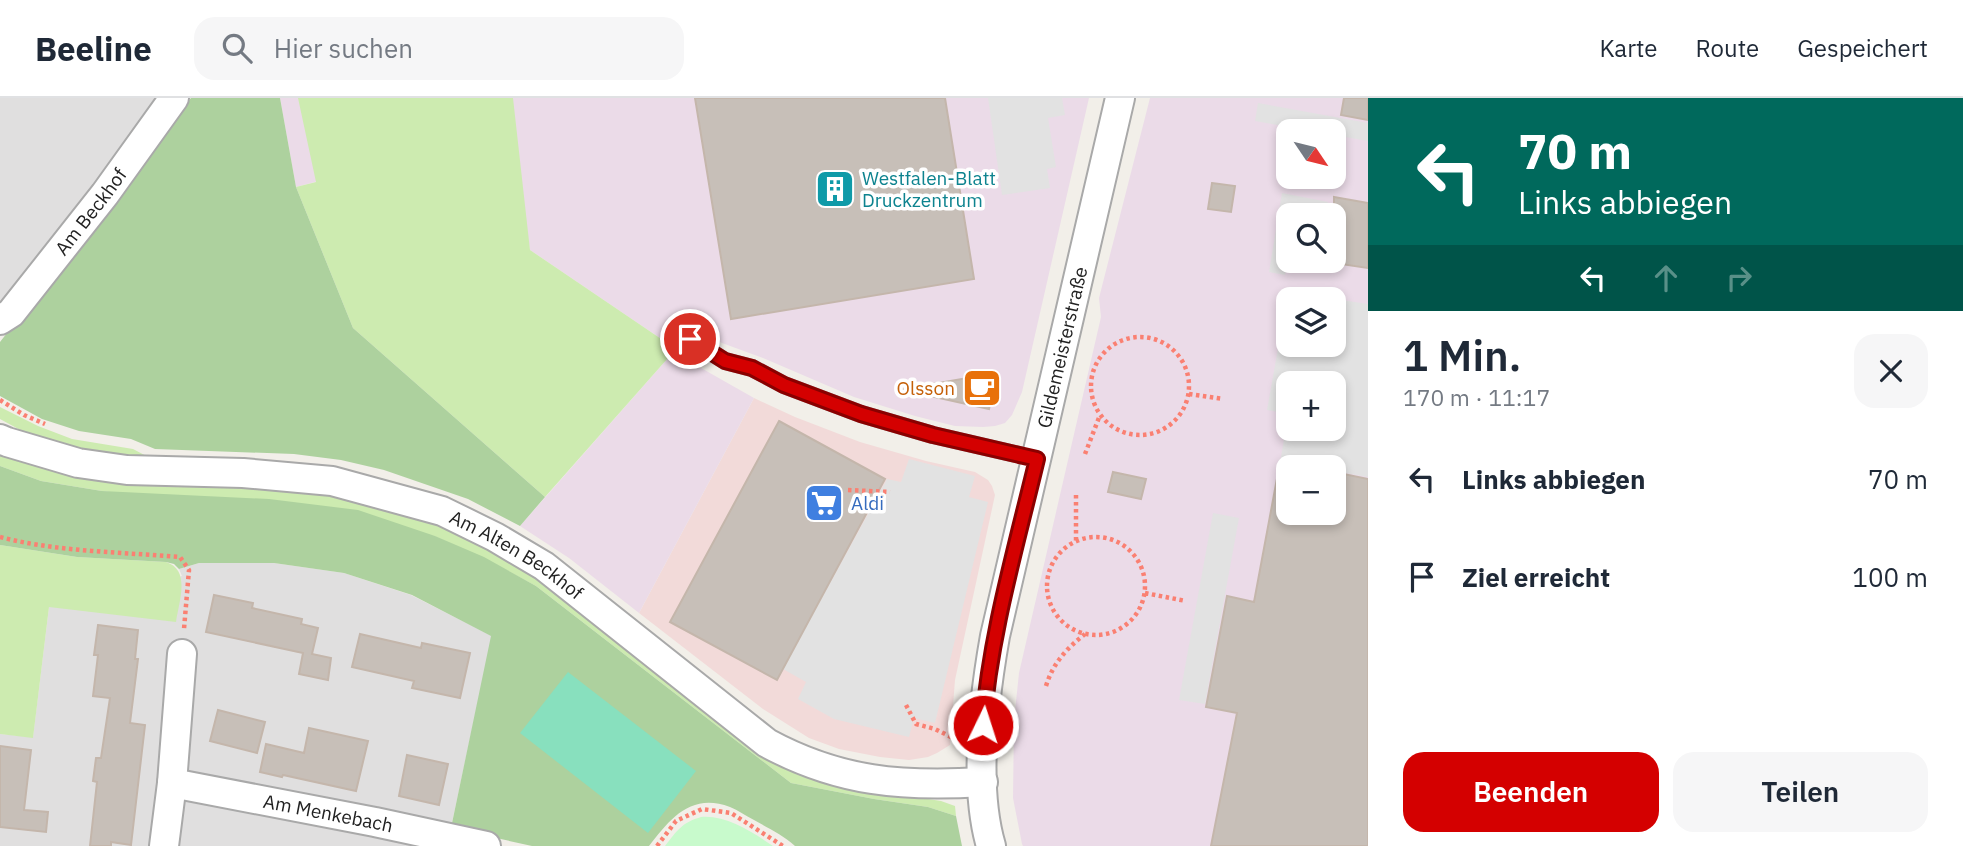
<!DOCTYPE html>
<html lang="de">
<meta charset="utf-8">
<style>
:root{--surface:#fff;--page:#f6f6f7;--text:#1f2937;--muted:#747a83;--line:#e0e1e3;--accent:#d40000}
body{margin:0;font-family:"IBM Plex Sans",sans-serif;background:var(--page);color:var(--text);height:100vh;display:flex;flex-direction:column;font-size:26px;white-space:nowrap}
*{box-sizing:border-box;margin:0}
p{font-size:23px;color:var(--muted)}
.icon{flex:none;width:38px;height:38px;fill:none;stroke:currentColor;stroke-width:2;stroke-linecap:round;stroke-linejoin:round}
.map{position:relative;flex:1;overflow:hidden}
.sheet{display:flex;flex-direction:column;background:var(--surface);width:595px}
.sheet>*{flex:none}
.banner{background:#00695c;color:#fff;overflow:hidden}
.needle{width:46px;rotate:125deg}
.tools{position:absolute;left:1276px;top:21px;display:grid;gap:14px}
.tools a{display:grid;place-items:center;width:70px;height:70px;border-radius:14px;background:var(--surface);box-shadow:0 4px 10px #0003;font-size:35px}
.pin{position:absolute;display:grid;place-items:center;width:60px;height:60px;color:#fff;margin:-30px;border:4px solid #fff;border-radius:50%;box-shadow:0 2px 7px #0007}
.me{position:absolute;width:77px;margin:-38px;rotate:4deg;stroke-linejoin:round;filter:drop-shadow(0 0 5px #0008)}
.turn{display:flex;align-items:center;gap:24px;height:147px;padding:0 35px;font-size:32px}
.turn .icon{width:91px;height:91px;stroke-width:2.5}
.turn b{display:block;font-size:49px;line-height:60px}
.lanes{display:flex;align-items:center;height:66px;padding:0 35px;background:#0003;justify-content:center;gap:35px;direction:ltr}
.lanes .off{opacity:.35}
.round{display:grid;place-items:center;flex:none;width:74px;height:74px;border-radius:21px;background:var(--page)}
.overview{display:flex;align-items:center;justify-content:space-between;height:119px;padding:0 35px}
h1{font-size:42px;font-weight:600;line-height:52px}
.primary-button{display:flex;gap:14px;margin-top:auto;padding:14px 35px}
.primary-button a{flex:1;height:80px;border-radius:21px;background:var(--accent);color:#fff;font-size:28px;font-weight:600;line-height:80px;text-align:center}
.primary-button a+a{background:var(--page);color:var(--text)}
ul{padding:0;list-style:none}
li{display:flex;align-items:center;gap:21px;height:98px;padding:0 35px}
li div{flex:1}
li b{display:block;font-size:26px}
li em{font-style:normal}
header{display:flex;align-items:center;gap:42px;box-sizing:border-box;height:98px;padding:0 35px;background:var(--surface);border-bottom:2px solid var(--line)}
header strong{font-size:33px}
nav{display:flex;gap:38px;margin-inline-start:auto;font-size:24px}
.search{width:490px;height:63px;background:var(--page);display:flex;align-items:center;gap:18px;box-sizing:border-box;padding:0 24px;border-radius:21px;color:var(--muted);font-size:26px}
main{display:flex;flex:1;min-height:0}
.map>svg:first-child{display:block}
.residential{fill:#e0dfdf}
.commercial{fill:#f2dad9}
.industrial{fill:#ebdbe8;fill-rule:evenodd}
.grass{fill:#cdebb0}
.forest{fill:#add19e}
.park{fill:#c8facc}
.pitch{fill:#88e0be}
.parking{fill:#e2e2e2;fill-rule:evenodd}
.building{fill:#c7bfb8;stroke:#c4b6ab;stroke-width:2}
.lines{fill:none;stroke-linecap:round;stroke-linejoin:round}
.lane-casing{stroke:#a9a9a9;stroke-width:18}
.street-casing{stroke:#a9a9a9;stroke-width:32}
.path{stroke:#fa8072;stroke-width:4.5;stroke-dasharray:3.5 3.5;stroke-linecap:butt}
.lane{stroke:#fff;stroke-width:14}
.street{stroke:#fff;stroke-width:28}
.route-casing{stroke:#8a0000;stroke-width:18}
.route{stroke:#d40000;stroke-width:12}
.labels{text-anchor:middle;dominant-baseline:central;stroke-width:7;stroke-linejoin:round;paint-order:stroke}
.culture-label{font-size:19px;fill:#0d838f;stroke:#fff;text-anchor:start}
.street-label{font-size:19px;fill:#222;stroke:#fff}
.food-label{font-size:19px;fill:#c56008;stroke:#fff;text-anchor:end}
.shop-label{font-size:19px;fill:#366cbe;stroke:#fff;text-anchor:start}
</style>
<header>
<strong>Beeline</strong>
<div class="search"><svg class="icon" aria-label="search" viewBox="0 0 24 24"><circle cx="10" cy="10" r="6"/><path d="M15 15l6 6"/></svg>Hier suchen</div>
<nav><a>Karte</a><a>Route</a><a>Gespeichert</a></nav>
</header>
<main>
<div class="map">
<svg width="1368" height="748" viewBox="0 0 1368 748">
<rect width="100%" height="100%" fill="#f2efe9"/>
<!-- residential -->
<path class="residential" d="M 0,0 L 157,0 L 99,85 L 0,210 Z
M 199,465 L 274,465 L 344,475 L 411,497 L 492,538 L 447,748 L 0,748 L 0,636 L 33,639 L 49,509 L 182,478 L 179,471 Z"/>
<!-- commercial -->
<path class="commercial" d="M 754,300 L 795,319 L 860,344 L 926,363 L 975,374 L 988,382 L 992,388 L 995,397 L 955,582 L 950,647 L 937,655 L 928,659 L 909,662 L 880,659 L 839,651 L 809,640 L 763,611 L 639,515 Z"/>
<!-- industrial -->
<path class="industrial" d="M 280,0 L 1089,0 L 1022,294 L 1012,317 L 1005,325 L 995,328 L 983,329 L 955,328 L 915,318 L 854,299 L 763,260 L 722,245 L 694,228 L 676,252 L 694,266 L 754,300 L 639,515 L 569,460 L 520,428 L 676,251 L 530,152 L 511,32 L 296,89 Z
M 1150,0 L 1368,0 L 1368,748 L 1023,748 L 1022,746 L 1013,700 L 1014,623 L 1019,575 L 1101,219 L 1099,200 ZM 1288,33 L 1334,33 L 1334,79 L 1288,79 ZM 1288,117 L 1334,117 L 1334,163 L 1288,163 ZM 1288,201 L 1334,201 L 1334,247 L 1288,247 ZM 1288,285 L 1334,285 L 1334,331 L 1288,331 ZM 1288,369 L 1334,369 L 1334,415 L 1288,415 Z"/>
<!-- grass -->
<path class="grass" d="M 298,0 L 513,0 L 530,152 L 676,251 L 545,399 L 353,230 L 296,89 L 316,84 Z
M 0,309 L 38,328 L 72,341 L 133,351 L 154,362 L 96,358 L 35,340 L 0,321 Z
M 0,355 L 46,371 L 100,381 L 288,389 L 386,406 L 456,432 L 537,477 L 726,626 L 883,694 L 941,703 L 955,708 L 956,718 L 928,709 L 874,701 L 791,685 L 536,488 L 484,460 L 434,438 L 102,393 L 41,383 L 0,368 Z
M 0,447 L 77,459 L 166,464 C 191,472 179,503 176,524 L 49,509 L 33,640 L 0,636 Z"/>
<!-- forest -->
<path class="forest" d="M 191,0 L 280,0 L 296,89 L 353,230 L 545,399 L 520,428 L 468,401 L 384,372 L 341,362 L 294,356 L 155,351 L 131,341 L 79,333 L 42,321 L 0,298 L 0,244 Z
M 0,368 L 41,383 L 102,393 L 269,401 L 358,412 L 435,438 L 484,459 L 536,488 L 791,685 L 874,701 L 928,709 L 956,718 L 962,748 L 795,748 C 783,737 768,730 754,722 C 746,718 738,712 730,709 C 691,694 670,721 649,748 L 532,748 L 451,730 L 491,538 L 412,497 L 344,475 L 274,465 L 199,465 L 179,471 L 174,466 L 166,464 L 77,459 L 0,447 Z"/>
<!-- park -->
<path class="park" d="M 701,719 C 727,717 752,734 773,748 L 665,748 C 677,733 681,725 701,719 Z"/>
<!-- pitch -->
<path class="pitch" d="M 568,574 L 696,673 L 648,735 L 520,635 Z"/>
<!-- parking -->
<path class="parking" d="M 988,0 L 1062,0 L 1065,17 L 1048,20 L 1056,69 L 1047,71 L 1050,90 L 1002,97 Z
M 1258,5 L 1368,25 L 1368,43 L 1334,37 L 1334,33 L 1311,33 L 1255,23 Z
M 1282,95 L 1328,104 L 1326,117 L 1288,117 L 1288,163 L 1285,177 L 1269,174 Z
M 1288,194 L 1368,206 L 1368,379 L 1334,373 L 1334,369 L 1308,369 L 1280,365 L 1288,317 L 1288,331 L 1334,331 L 1334,285 L 1288,285 L 1288,316 L 1267,312 ZM 1288,201 L 1334,201 L 1334,247 L 1288,247 Z
M 909,361 L 975,378 L 969,399 L 988,404 L 935,625 L 914,620 L 909,639 L 834,621 L 798,601 L 806,584 L 783,571 L 887,381 L 901,384 Z
M 1213,415 L 1239,420 L 1205,606 L 1179,602 Z"/>
<!-- building -->
<path class="building" d="M 695,0 L 945,0 L 974,181 L 731,221 Z
M 1344,0 L 1368,0 L 1368,22 L 1341,17 Z
M 1212,85 L 1235,88 L 1231,114 L 1208,111 Z
M 1334,99 L 1368,105 L 1368,170 L 1334,165 Z
M 997,275 L 989,311 L 903,292 L 903,291 Z
M 779,323 L 885,381 L 777,582 L 670,524 Z
M 1113,374 L 1146,381 L 1141,401 L 1108,394 Z
M 1334,374 L 1368,381 L 1368,748 L 1211,748 L 1237,615 L 1206,609 L 1227,498 L 1254,504 L 1278,375 L 1288,376 L 1288,415 L 1334,415 Z
M 214,497 L 253,505 L 252,510 L 302,521 L 301,526 L 318,530 L 312,556 L 331,560 L 328,582 L 299,576 L 303,555 L 206,534 Z
M 98,527 L 138,532 L 135,561 L 138,561 L 130,625 L 145,627 L 131,747 L 111,744 L 111,748 L 90,748 L 97,684 L 93,683 L 96,660 L 101,660 L 110,600 L 93,598 L 98,557 L 94,557 Z
M 360,536 L 421,550 L 422,545 L 470,555 L 460,600 L 412,590 L 414,583 L 352,569 Z
M 218,612 L 265,624 L 257,655 L 210,643 Z
M 309,630 L 368,643 L 356,693 L 283,677 L 282,679 L 260,674 L 266,646 L 304,655 Z
M 0,648 L 31,652 L 24,712 L 48,714 L 46,734 L 0,729 Z
M 407,657 L 448,666 L 439,707 L 399,698 Z"/>
<g class="lines">
<!-- lane casing -->
<g class="lane-casing">
<path id="lane" d="M 690,241 L 725,263 L 752,270 L 784,287 L 861,316 L 933,337 L 1037,361"/>
</g>
<!-- street casing -->
<g class="street-casing">
<g id="street">
<path id="s1" d="M 0,222 L 11,215 L 105,96 L 174,0"/>
<path id="s2" d="M 0,341 L 7,344 L 78,365 L 127,372 L 243,375 L 332,383 L 442,413 L 495,439 L 544,468 L 767,645 C 839,684 902,689 983,684"/>
<path id="s3" d="M 172,685 L 375,724 L 486,748"/>
<path d="M 164,748 L 172,685 L 182,556"/>
<path id="s4" d="M 991,748 C 973,687 984,600 995,538 L 1120,0"/>
</g>
</g>
<!-- path -->
<path class="path" d="M1091 288a49 49 0 1 1 98 0a49 49 0 1 1-98 0Z
M 1189,296 L 1223,301
M 0,302 L 24,317 L 45,326
M 1085,356 L 1100,317
M 848,392 L 890,394
M 1076,397 L 1076,443
M1047 488a49 49 0 1 1 98 0a49 49 0 1 1-98 0Z
M 0,439 C 58,454 121,454 180,459 L 189,472 L 184,531
M 1145,495 L 1186,503
M 1046,588 C 1053,565 1067,550 1085,536
M 906,607 L 916,626 L 935,631 L 957,642
M 657,748 L 676,723 L 702,711 L 731,715 L 783,748"/>
<!-- lane -->
<use href="#lane" class="lane"/>
<!-- street -->
<use href="#street" class="street"/>
</g>
<g class="lines">
<!-- route casing -->
<g class="route-casing">
<path id="route" d="M 690,241 L 725,263 L 752,270 L 784,287 L 861,316 L 933,337 L 1037,361 C 1016,449 990,537 983,627"/>
</g>
<!-- route -->
<use href="#route" class="route"/>
</g>
<!-- icons -->
<defs>
<g id="building-square" transform="scale(2.0125)"><rect x="-9" y="-9" width="18" height="18" rx="4" fill="#0f9aa8" stroke="#fff"/><path d="M-4-6H4V6H1V3H-1V6H-4ZM-2.5-4.3h1.7v1.8h-1.7ZM.8-4.3h1.7v1.8H.8ZM-2.5-1h1.7V.8h-1.7ZM.8-1h1.7V.8H.8Z" fill="#fff"/></g>
<g id="cafe-square" transform="scale(2.0125)"><rect x="-9" y="-9" width="18" height="18" rx="4" fill="#e8710a" stroke="#fff"/><path d="M-5.5-4.5H6V0H3Q3 3.5 0 3.5H-2.5Q-5.5 3.5-5.5 0ZM3-3.2v2h1.7v-2ZM-6 4.5H4V6H-6Z" fill="#fff"/></g>
<g id="supermarket-square" transform="scale(2.0125)"><rect x="-9" y="-9" width="18" height="18" rx="4" fill="#3f7fe0" stroke="#fff"/><path d="M-6-5.5h2.5l.6 2H6L4.5 2H-2.5L-4.4-4H-6ZM-1.5 3.2a1.3 1.3 0 1 0 .1 0ZM3 3.2a1.3 1.3 0 1 0 .1 0Z" fill="#fff"/></g>
</defs>
<g fill-rule="evenodd">
<use href="#building-square" x="835" y="91"/>
<use href="#cafe-square" x="982" y="290"/>
<use href="#supermarket-square" x="824" y="405"/>
</g>
<g class="labels">
<!-- culture labels -->
<g class="culture-label">
<text x="862" y="80">Westfalen-Blatt<tspan x="862" dy="22">Druckzentrum</tspan></text>
</g>
<!-- street labels -->
<g class="street-label">
<text stroke="none"><textPath href="#s1" startOffset="142">Am Beckhof</textPath></text>
<text stroke="none"><textPath href="#s4" startOffset="508">Gildemeisterstraße</textPath></text>
<text stroke="none"><textPath href="#s2" startOffset="537">Am Alten Beckhof</textPath></text>
<text stroke="none"><textPath href="#s3" startOffset="159">Am Menkebach</textPath></text>
</g>
<!-- food labels -->
<g class="food-label">
<text x="955" y="290">Olsson</text>
</g>
<!-- shop labels -->
<g class="shop-label">
<text x="851" y="405">Aldi</text>
</g>
</g>
</svg>
<div class="tools">
<a><svg class="needle" viewBox="-14 -14 28 28"><path d="M0-13l5 13h-10z" fill="#e53935"/><path d="M0 13l5-13h-10z" fill="#747a83"/></svg></a>
<a><svg class="icon" aria-label="search" viewBox="0 0 24 24"><circle cx="10" cy="10" r="6"/><path d="M15 15l6 6"/></svg></a>
<a><svg class="icon" aria-label="layers" viewBox="0 0 24 24"><path d="M12 4l9 5-9 5-9-5zM3 14l9 5 9-5"/></svg></a>
<a>+</a>
<a>−</a>
</div>
<div class="pin" style="left:690px;top:241px;background:#d93025"><svg class="icon" aria-label="arrive" viewBox="0 0 24 24"><path d="M6 21V4h12l-3 4 3 4H6"/></svg></div>
<svg class="me" style="left:983px;top:627px" viewBox="-20 -20 40 40"><circle r="17" fill="#d40000" stroke="#fff" stroke-width="3"/><path d="M0-11L8 9 0 5-8 9z" fill="#fff"/></svg>
</div>
<section class="sheet">
<div class="banner">
<div class="turn"><svg class="icon" aria-label="left" viewBox="0 0 24 24"><path d="M17 20v-9H6M10 6l-5 5 5 5"/></svg><div><b>70 m</b>Links abbiegen</div></div>
<div class="lanes"><svg class="icon" aria-label="left" viewBox="0 0 24 24"><path d="M17 20v-9H6M10 6l-5 5 5 5"/></svg><svg class="icon off" aria-label="ahead" viewBox="0 0 24 24"><path d="M12 20V5M6 11l6-6 6 6"/></svg><svg class="icon off" aria-label="right" viewBox="0 0 24 24"><path d="M7 20v-9h11M14 6l5 5-5 5"/></svg></div>
</div>
<div class="overview"><div><h1>1 Min.</h1><p>170 m · 11:17</p></div><a class="round"><svg class="icon" aria-label="close" viewBox="0 0 24 24"><path d="M6 6l12 12M18 6L6 18"/></svg></a></div>
<ul>
<li><svg class="icon" aria-label="left" viewBox="0 0 24 24"><path d="M17 20v-9H6M10 6l-5 5 5 5"/></svg><div><b>Links abbiegen</b></div><em>70 m</em></li>
<li><svg class="icon" aria-label="arrive" viewBox="0 0 24 24"><path d="M6 21V4h12l-3 4 3 4H6"/></svg><div><b>Ziel erreicht</b></div><em>100 m</em></li>
</ul>
<div class="primary-button"><a>Beenden</a><a>Teilen</a></div>
</section>
</main>
